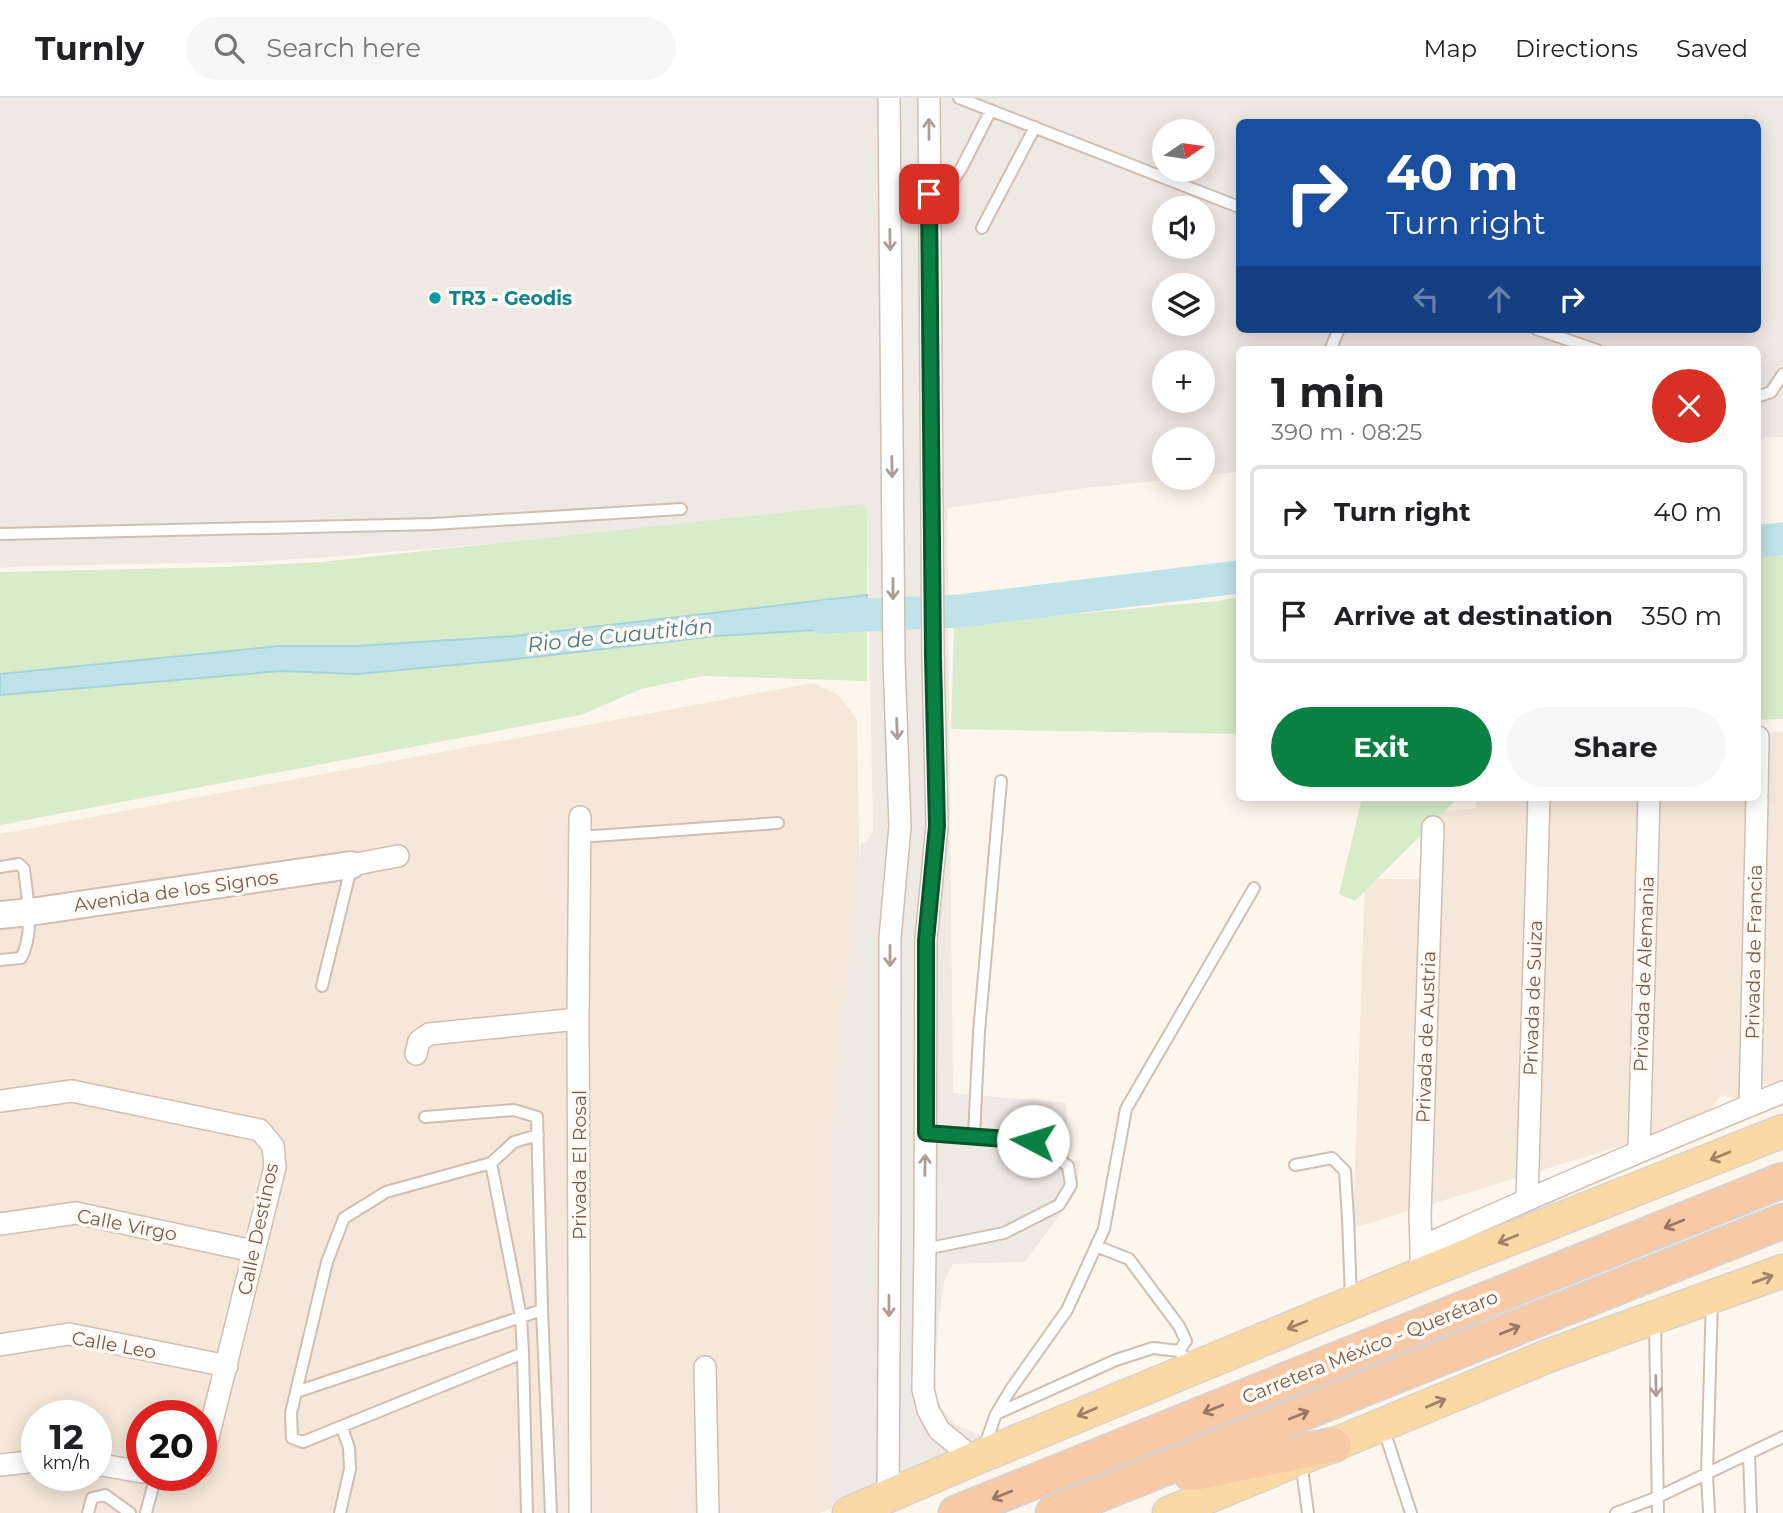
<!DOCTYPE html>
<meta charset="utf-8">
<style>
:root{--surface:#fff;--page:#f6f6f6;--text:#202124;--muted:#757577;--line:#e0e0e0;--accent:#0b8043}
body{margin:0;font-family:Montserrat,sans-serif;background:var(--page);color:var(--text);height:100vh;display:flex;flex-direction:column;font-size:26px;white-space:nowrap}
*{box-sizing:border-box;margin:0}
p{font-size:23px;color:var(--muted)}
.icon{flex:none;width:38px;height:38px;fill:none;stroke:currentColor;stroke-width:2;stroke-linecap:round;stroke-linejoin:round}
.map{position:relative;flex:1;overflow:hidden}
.drawer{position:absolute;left:1236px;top:248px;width:525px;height:455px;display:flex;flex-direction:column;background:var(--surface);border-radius:10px;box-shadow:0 4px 18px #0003}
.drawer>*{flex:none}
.hud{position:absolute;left:1236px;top:21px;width:525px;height:214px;border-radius:10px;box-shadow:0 4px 18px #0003;background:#1a4fa0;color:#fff;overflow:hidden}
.needle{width:46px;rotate:77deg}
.tools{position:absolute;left:1152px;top:21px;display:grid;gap:14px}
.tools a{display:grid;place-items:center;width:63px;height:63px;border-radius:50%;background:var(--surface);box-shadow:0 4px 18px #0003;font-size:35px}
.speed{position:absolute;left:21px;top:1302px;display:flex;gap:14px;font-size:35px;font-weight:700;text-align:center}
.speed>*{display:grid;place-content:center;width:91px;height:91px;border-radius:50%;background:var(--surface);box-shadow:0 4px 18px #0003;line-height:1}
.speed small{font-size:18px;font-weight:400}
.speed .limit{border:10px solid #d22;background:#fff;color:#111}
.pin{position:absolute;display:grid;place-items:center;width:60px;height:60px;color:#fff;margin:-30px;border-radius:14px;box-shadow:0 4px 10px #0006}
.me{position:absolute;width:77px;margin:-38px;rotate:275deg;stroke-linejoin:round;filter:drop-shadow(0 0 5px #0008)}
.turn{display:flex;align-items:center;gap:24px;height:147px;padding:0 35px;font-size:32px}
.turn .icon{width:91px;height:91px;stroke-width:2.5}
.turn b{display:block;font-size:49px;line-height:60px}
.lanes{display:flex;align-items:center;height:66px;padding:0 35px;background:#0003;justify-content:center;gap:35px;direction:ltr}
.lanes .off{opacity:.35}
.round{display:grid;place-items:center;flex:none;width:74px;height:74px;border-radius:37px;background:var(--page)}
.summary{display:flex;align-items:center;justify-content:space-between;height:119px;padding:0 35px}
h1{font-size:42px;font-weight:700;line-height:52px}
.primary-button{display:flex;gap:14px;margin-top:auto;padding:14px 35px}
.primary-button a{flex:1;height:80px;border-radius:42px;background:var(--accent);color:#fff;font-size:28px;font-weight:700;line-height:80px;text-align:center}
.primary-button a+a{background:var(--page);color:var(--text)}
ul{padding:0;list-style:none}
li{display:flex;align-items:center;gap:21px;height:94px;margin:0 14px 10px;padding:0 21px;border:4px solid var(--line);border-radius:10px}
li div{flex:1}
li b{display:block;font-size:26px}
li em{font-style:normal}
header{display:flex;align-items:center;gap:42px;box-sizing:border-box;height:98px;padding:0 35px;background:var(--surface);border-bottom:2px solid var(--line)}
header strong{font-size:33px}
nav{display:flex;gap:38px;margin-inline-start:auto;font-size:24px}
.search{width:490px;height:63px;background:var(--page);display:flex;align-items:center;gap:18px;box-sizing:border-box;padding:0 24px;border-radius:38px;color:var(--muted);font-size:26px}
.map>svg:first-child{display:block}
.residential{fill:#f5e8da;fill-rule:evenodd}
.industrial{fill:#efe9e4;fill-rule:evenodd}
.green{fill:#d8ecc9}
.water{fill:#bfe3e8;stroke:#a5d3da;stroke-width:2}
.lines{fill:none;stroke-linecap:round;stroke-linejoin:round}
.river{stroke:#bfe3e8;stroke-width:33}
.service-casing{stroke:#d1beb0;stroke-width:14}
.minor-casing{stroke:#d1beb0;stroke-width:24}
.tertiary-casing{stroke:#d1beb0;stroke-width:30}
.primary-casing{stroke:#dad1cd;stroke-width:35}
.trunk-casing{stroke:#dad1cd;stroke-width:37}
.service{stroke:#fff;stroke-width:10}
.minor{stroke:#fff;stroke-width:21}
.tertiary{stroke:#fff;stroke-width:26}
.primary{stroke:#fbd9a5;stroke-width:32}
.trunk{stroke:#f9c8a4;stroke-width:33}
.oneway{stroke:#af9d94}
.oneway2{stroke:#a18267}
.oneway3{stroke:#9a7763}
.route-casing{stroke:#07532c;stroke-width:18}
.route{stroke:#0b8043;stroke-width:12}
.culture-dot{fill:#0f9aa8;stroke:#fffaf3;stroke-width:2.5}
.labels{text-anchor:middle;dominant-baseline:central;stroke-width:7;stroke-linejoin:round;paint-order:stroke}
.culture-label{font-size:19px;font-weight:bold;fill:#0d838f;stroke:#fffaf3;text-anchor:start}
.street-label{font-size:19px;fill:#7a5c4d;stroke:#fffaf3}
.water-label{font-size:21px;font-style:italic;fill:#437c86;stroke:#fffaf3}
</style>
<header>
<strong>Turnly</strong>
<div class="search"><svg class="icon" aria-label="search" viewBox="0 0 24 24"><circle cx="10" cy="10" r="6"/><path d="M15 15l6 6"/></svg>Search here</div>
<nav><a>Map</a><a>Directions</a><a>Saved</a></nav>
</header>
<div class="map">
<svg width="1783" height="1415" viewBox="0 0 1783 1415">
<rect width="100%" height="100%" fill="#fdf6ec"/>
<!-- residential -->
<path class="residential" d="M 813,585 L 838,597 L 857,621 L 870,1398 L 819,1415 L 0,1415 L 0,736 ZM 37,1318 L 96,1318 L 96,1377 L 37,1377 ZM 142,1318 L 201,1318 L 201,1377 L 142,1377 Z
M 1783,634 L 1783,986 L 1744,986 L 1741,1001 L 1721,997 L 1702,1023 L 1353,1130 L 1365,781 L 1421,781 L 1432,714 L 1476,710 L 1476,700 L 1757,700 L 1757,635 Z"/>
<!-- industrial -->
<path class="industrial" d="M 0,0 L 1783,0 L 1783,339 L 1757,340 L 1757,252 L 1239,252 L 1239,374 L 1202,378 L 1202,341 L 1164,341 L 1164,380 L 1187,380 L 1086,390 L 947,410 L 953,995 L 1066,1005 L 1069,1061 L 1080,1063 L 1076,1095 L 1025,1164 L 953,1166 L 944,1184 L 939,1219 L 935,1273 L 936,1296 L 941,1309 L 954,1326 L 996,1344 L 830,1406 L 832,1033 L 861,746 L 869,741 L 873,732 L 867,414 L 343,458 L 249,464 L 28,468 L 0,470 ZM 1239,24 L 1757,24 L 1757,231 L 1239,231 ZM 1164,33 L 1202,33 L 1202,72 L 1164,72 ZM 1164,110 L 1202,110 L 1202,149 L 1164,149 ZM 1164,187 L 1202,187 L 1202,226 L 1164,226 ZM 1164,264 L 1202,264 L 1202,303 L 1164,303 Z"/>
<!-- green -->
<path class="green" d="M 862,406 L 867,414 L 867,583 L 703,578 L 641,591 L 581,617 L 0,727 L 0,474 L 224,469 L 321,464 Z
M 1783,458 L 1783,621 L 1757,622 L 1757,459 Z
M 1239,499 L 1239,636 L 951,631 L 954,527 L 1218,503 Z
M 1362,700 L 1458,700 L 1355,803 L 1339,796 Z"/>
<!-- water -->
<path class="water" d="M 867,497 L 867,529 L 716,538 L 517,561 L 357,576 L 281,573 L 0,597 L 0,576 L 280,548 L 356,548 L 515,538 Z"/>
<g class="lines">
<!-- river -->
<path class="river" d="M 1757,443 L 1783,441
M 823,519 L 960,513 L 1239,479"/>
<!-- service casing -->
<g class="service-casing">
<path id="service" d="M 959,0 L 1239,109
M 934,113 L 962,69 L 991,12
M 982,130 L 1035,29
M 1536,231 L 1597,252
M 1330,252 L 1339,231
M 1757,299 L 1771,294 L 1783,276
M 0,436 L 433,426 L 681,411
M 580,739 L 778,725
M 0,769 L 19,766 L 24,771 C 27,798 35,835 21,860 L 0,862
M 322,888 L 351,770
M 425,1019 L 514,1012 L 537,1019 L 542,1212 L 551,1415
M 974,1038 L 979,934 L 1001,683
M 491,1065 L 514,1044 L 538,1037
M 1295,1067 L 1332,1060 L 1345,1073 L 1348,1120 L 1351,1200
M 1096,1148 L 1129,1161 L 1179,1228 L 1186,1243 L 1179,1253
M 925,1151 L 1004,1135 L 1059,1107 L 1071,1087 L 1068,1068 L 1033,1043 L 926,1035
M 1655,1222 L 1658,1415
M 523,1255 L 303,1344 L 292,1340 L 291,1315 L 327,1164 L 344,1120 L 386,1094 L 491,1065 L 521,1219 L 523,1255 L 527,1415
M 296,1294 L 542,1212
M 996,1316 L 1011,1291 L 1067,1212 L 1104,1131 L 1126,1011 L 1254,790
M 1383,1329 L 1411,1415
M 986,1352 L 986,1344 L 996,1316 L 1116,1262 L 1153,1250 L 1179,1253 L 1192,1268
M 1749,1356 L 1751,1415
M 1301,1363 L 1308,1415
M 88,1415 L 92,1400 L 105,1397 L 130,1415
M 146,1415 L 156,1377
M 340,1415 L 350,1371 L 349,1350 L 342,1329
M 1616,1415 L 1658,1399 L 1783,1339
M 1709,1415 L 1707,1376 L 1712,1201"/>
</g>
<!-- minor casing -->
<g class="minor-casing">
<path id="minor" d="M 929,0 L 933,559 L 937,728 L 926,842 L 925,1151 L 923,1291 L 928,1312 L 939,1332 L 974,1361
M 1757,696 L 1758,639
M 580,719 L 578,921 L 580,1415
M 351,767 L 398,758
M 416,956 L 419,943 L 429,936 L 578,921
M 0,1003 L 72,993 L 260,1032 L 273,1048 L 275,1069 L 201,1368
M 1750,1007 L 1757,700
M 1639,1053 L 1649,700
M 1527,1101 L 1539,700
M 0,1126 L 76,1115 L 253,1153
M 1421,1149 L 1420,1118 L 1433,729
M 1421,1162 L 1421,1149 C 1541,1095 1661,1044 1783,994
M 0,1247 L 69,1236 L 227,1268
M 705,1269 L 708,1415
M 96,1366 L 142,1374
M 0,1367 L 37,1363
M 160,1377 L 176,1380 L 190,1377
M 888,1397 L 890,1113 L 890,840 L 900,728 L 894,563 L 889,0"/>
</g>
<!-- tertiary casing -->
<g class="tertiary-casing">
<path id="tertiary" d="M 0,817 L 30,814 L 351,767"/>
</g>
<!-- primary casing -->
<g class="primary-casing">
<path id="primary" d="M 849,1415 L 974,1361 L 1421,1176 L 1783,1033
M 1169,1415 L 1553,1256 L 1783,1173"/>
</g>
<!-- trunk casing -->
<g class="trunk-casing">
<path id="trunk" d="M 1191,1376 L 1334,1347
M 956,1415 L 1783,1082
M 1053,1415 L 1783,1123"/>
</g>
<!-- service -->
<use href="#service" class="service"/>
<!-- minor -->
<use href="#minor" class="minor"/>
<!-- tertiary -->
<use href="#tertiary" class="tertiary"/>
<!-- primary -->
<use href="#primary" class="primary"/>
<!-- trunk -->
<use href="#trunk" class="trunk"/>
</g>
<!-- one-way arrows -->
<defs><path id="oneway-shaft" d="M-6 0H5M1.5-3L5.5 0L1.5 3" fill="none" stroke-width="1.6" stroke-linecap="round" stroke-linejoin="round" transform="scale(1.75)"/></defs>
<g class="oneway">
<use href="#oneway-shaft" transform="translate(929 31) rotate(-90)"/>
<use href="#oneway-shaft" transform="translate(890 142) rotate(89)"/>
<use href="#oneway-shaft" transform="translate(892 369) rotate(89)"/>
<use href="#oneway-shaft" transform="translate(893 491) rotate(90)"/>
<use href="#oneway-shaft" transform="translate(897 631) rotate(88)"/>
<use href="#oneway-shaft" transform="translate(890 858) rotate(90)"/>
<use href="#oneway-shaft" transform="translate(925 1067) rotate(-89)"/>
<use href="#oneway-shaft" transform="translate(889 1208) rotate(90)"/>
<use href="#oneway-shaft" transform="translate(1656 1288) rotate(89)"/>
</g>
<g class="oneway2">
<use href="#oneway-shaft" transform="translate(1720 1058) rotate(158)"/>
<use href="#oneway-shaft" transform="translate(1508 1141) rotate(158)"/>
<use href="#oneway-shaft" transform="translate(1763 1181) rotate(-20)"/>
<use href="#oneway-shaft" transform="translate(1297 1227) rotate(158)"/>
<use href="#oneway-shaft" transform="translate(1436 1305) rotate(-23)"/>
<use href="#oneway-shaft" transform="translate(1087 1314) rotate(157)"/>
</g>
<g class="oneway3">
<use href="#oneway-shaft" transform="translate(1674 1126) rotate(158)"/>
<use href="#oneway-shaft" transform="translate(1510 1232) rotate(-22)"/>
<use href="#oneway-shaft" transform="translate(1213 1311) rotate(158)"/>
<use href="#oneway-shaft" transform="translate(1299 1317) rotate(-22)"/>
<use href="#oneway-shaft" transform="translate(1002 1397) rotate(158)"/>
</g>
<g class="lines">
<!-- route casing -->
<g class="route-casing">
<path id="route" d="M 929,96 L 933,559 L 937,728 L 926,842 L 926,1035 L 1033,1043"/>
</g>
<!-- route -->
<use href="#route" class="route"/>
</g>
<!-- markers -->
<circle class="culture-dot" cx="435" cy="200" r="7"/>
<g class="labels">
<!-- culture labels -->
<g class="culture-label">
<text x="449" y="200">TR3 - Geodis</text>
</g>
<!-- street labels -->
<g class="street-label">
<text transform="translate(176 793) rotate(-8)">Avenida de los Signos</text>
<text transform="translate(1754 854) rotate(-89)">Privada de Francia</text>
<text transform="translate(1644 876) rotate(-88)">Privada de Alemania</text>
<text transform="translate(1533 900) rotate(-88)">Privada de Suiza</text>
<text transform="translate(1426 939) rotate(-88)">Privada de Austria</text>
<text transform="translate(579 1067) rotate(-90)">Privada El Rosal</text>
<text transform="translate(127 1127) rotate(11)">Calle Virgo</text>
<text transform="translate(258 1131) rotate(-78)">Calle Destinos</text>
<text transform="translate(114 1247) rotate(10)">Calle Leo</text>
<text transform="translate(1370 1249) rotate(-22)">Carretera México - Querétaro</text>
</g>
<!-- water labels -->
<g class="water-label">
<text transform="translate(620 537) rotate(-6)">Rio de Cuautitlán</text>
</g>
</g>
</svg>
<div class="tools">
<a><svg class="needle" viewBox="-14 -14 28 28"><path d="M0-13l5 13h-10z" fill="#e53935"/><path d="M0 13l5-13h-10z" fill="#757577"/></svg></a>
<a><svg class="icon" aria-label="sound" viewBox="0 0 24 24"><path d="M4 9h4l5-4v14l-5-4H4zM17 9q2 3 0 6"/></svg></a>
<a><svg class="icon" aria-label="layers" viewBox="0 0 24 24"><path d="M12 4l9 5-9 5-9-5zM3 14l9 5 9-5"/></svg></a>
<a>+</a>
<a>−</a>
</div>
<div class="speed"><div>12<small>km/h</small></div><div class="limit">20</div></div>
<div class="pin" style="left:929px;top:96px;background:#d93025"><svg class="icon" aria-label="arrive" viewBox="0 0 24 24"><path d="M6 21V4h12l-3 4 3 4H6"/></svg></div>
<svg class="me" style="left:1033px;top:1043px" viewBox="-20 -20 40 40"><circle r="19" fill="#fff"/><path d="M0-13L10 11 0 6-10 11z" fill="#0b8043"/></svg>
<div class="hud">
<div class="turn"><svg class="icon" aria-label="right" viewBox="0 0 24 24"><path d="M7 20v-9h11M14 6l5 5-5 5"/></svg><div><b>40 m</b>Turn right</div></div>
<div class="lanes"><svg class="icon off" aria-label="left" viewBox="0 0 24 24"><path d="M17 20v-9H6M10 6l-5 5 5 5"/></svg><svg class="icon off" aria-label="ahead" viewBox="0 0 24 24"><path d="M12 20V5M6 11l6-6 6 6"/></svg><svg class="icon" aria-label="right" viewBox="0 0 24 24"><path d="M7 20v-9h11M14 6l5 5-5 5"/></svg></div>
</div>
<section class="drawer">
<div class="summary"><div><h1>1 min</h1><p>390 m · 08:25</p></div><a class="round" style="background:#d93025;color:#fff"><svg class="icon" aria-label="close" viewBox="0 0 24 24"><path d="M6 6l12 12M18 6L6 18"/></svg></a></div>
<ul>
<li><svg class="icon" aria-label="right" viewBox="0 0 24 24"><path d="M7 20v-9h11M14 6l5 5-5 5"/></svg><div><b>Turn right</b></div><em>40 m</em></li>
<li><svg class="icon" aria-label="arrive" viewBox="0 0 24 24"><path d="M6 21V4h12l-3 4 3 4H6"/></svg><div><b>Arrive at destination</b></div><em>350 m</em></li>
</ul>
<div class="primary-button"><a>Exit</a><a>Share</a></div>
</section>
</div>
